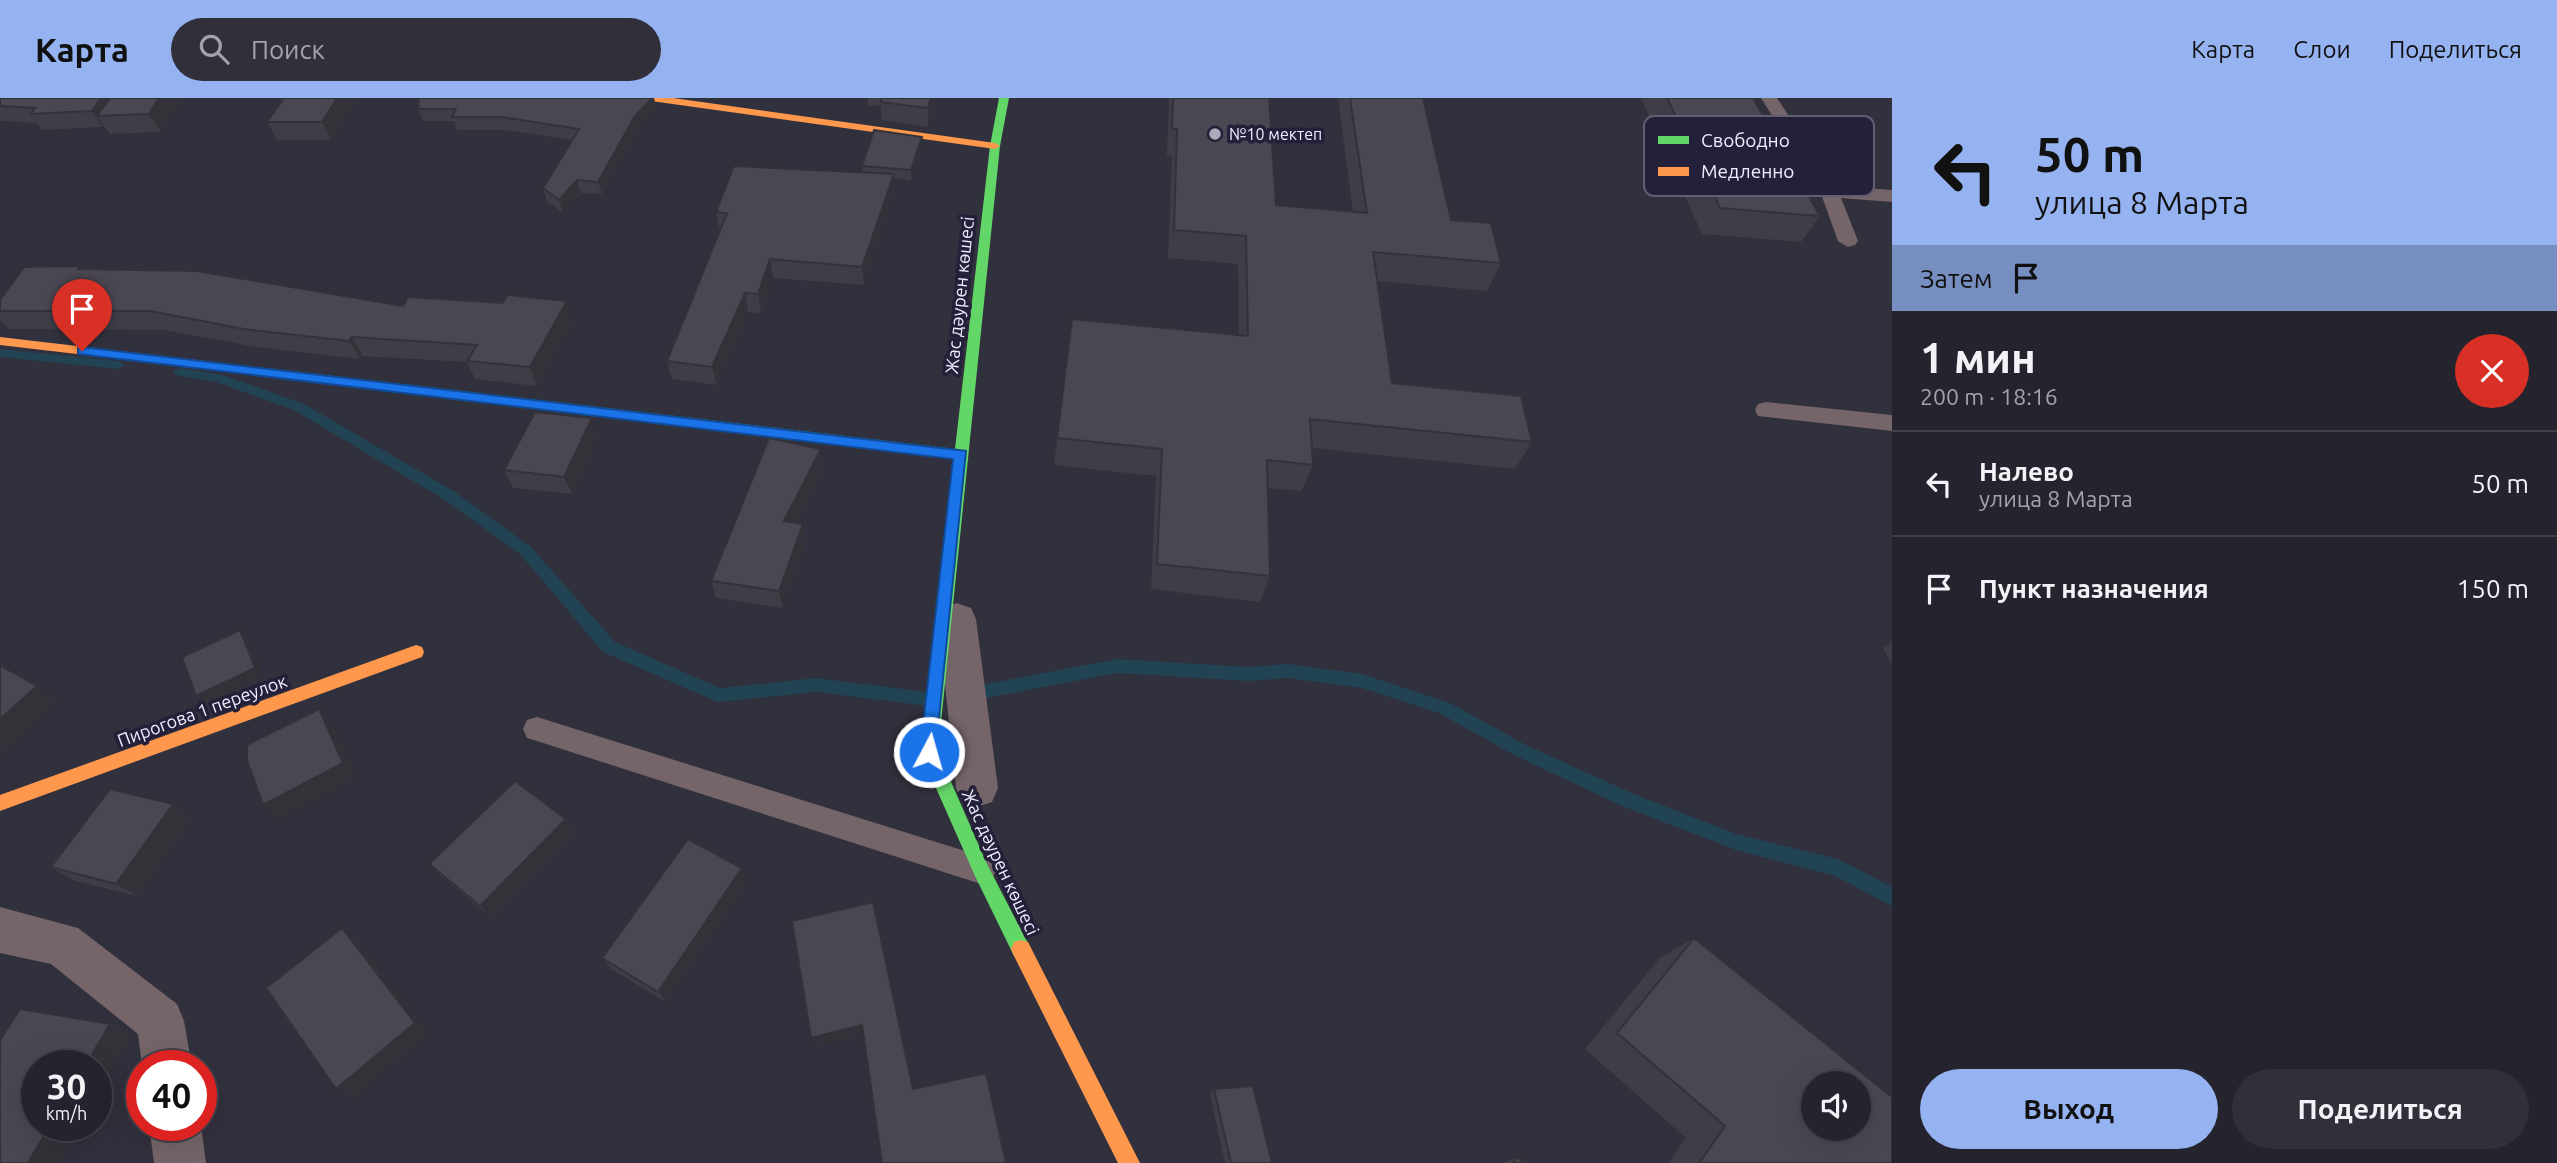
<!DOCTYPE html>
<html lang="ru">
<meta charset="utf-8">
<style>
:root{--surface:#25242e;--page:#31303a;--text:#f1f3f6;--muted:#a3a4aa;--line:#42414a;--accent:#95b2f1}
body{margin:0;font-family:Ubuntu,sans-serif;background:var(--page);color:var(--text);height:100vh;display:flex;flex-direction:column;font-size:26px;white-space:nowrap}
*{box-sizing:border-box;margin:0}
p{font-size:23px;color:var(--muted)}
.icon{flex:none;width:38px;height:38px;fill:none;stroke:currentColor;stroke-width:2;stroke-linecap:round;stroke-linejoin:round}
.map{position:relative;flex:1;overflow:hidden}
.panel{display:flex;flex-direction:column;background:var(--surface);width:665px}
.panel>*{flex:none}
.top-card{background:#95b2f1;color:#111;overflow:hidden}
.fabs{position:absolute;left:1801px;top:973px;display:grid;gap:14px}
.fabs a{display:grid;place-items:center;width:70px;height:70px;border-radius:50%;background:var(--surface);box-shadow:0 7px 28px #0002,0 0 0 2px var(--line);font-size:35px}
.speed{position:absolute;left:21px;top:952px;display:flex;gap:14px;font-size:35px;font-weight:700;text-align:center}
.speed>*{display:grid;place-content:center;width:91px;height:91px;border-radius:50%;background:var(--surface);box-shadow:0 7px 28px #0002,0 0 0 2px var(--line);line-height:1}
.speed small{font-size:18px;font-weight:400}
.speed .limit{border:10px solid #d22;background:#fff;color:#111}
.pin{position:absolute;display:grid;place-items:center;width:60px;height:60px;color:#fff;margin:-72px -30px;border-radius:50% 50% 50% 0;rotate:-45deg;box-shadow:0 0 7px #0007}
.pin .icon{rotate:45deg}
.me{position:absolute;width:77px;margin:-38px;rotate:6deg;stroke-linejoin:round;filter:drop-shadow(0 0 5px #0008)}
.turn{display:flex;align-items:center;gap:24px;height:147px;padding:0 28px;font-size:32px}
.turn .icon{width:91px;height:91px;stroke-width:2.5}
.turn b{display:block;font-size:49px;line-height:60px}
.then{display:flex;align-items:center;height:66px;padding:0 28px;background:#0003;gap:14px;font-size:26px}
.round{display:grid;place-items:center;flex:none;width:74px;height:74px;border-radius:37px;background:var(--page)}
.overview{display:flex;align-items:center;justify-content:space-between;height:119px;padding:0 28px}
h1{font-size:42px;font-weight:700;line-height:52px}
.button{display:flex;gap:14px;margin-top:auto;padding:14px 28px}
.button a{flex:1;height:80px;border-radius:42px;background:var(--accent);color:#111;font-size:28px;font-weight:700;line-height:80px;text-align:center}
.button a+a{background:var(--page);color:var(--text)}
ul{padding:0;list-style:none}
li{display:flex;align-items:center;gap:21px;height:105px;padding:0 28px;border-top:2px solid var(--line)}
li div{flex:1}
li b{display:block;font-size:26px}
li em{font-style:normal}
header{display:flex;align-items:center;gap:42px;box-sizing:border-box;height:98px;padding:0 35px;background:var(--accent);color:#111}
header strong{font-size:33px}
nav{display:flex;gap:38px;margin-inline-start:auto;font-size:24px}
.search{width:490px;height:63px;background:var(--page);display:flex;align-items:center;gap:18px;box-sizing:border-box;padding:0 24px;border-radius:38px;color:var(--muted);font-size:26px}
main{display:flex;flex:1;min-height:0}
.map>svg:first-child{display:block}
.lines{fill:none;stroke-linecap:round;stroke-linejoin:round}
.stream{fill:#224353;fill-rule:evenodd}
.lane{fill:#756569;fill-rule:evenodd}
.street{fill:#756569;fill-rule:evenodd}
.fast{fill:#63d668;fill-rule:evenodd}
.slow{fill:#ff974d;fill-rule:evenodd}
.wall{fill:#403d47}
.shaded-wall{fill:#343239}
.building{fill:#4a4752;stroke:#343239;stroke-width:2;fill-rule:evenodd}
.route{fill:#1a73e8;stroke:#114b97;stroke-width:2}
.poi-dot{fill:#acabba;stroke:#242039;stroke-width:2.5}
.labels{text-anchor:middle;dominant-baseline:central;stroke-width:7;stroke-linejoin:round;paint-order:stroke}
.far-poi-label{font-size:16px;fill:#eeedfe;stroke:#242039;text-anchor:start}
.street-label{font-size:18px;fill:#eeedfe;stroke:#242039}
.key{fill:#242039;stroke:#615e74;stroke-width:2}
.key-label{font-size:19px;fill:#eeedfe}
</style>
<header>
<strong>Карта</strong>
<div class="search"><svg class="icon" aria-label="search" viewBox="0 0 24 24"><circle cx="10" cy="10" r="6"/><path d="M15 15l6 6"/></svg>Поиск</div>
<nav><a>Карта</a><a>Слои</a><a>Поделиться</a></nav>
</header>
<main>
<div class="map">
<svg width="1892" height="1065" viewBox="0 0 1892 1065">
<rect width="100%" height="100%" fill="#31303d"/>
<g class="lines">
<!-- stream -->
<path class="stream" d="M 0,251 L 119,263 L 125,267 L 119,271 L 0,259 Z
M 180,270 L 223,277 L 304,306 L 455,394 L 531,449 L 615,544 L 720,590 L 816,580 L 936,595 L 942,597 L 944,602 L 942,607 L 936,609 L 816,594 L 719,604 L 713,602 L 603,554 L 521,457 L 445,402 L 294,312 L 216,284 L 175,277 L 173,274 Z
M 1117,561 L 1248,569 L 1288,566 L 1362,576 L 1450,605 L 1528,648 L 1634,696 L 1736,736 L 1838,761 L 1892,789 L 1892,808 L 1835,778 L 1736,752 L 1622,708 L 1516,658 L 1439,615 L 1362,590 L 1288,580 L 1248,583 L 1117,575 L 965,604 L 959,602 L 957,597 L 959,592 L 965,590 Z"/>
<!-- lane -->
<path class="lane" d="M 1761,0 L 1777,0 L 1835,88 L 1892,92 L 1892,104 L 1841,100 L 1858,143 L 1855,147 L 1848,149 L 1838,143 L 1820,93 Z
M 1766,304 L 1892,317 L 1892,333 L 1758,318 L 1755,312 L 1758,306 Z
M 537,619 L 981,758 L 992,762 L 996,772 L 992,782 L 981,786 L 537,643 L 527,640 L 523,631 L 527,622 Z"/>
<!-- street -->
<path class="street" d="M 957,505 L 971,510 L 976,521 L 998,690 L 992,704 L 977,709 L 962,704 L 956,690 L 938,521 L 943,510 Z
M 0,809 L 78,830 L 177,906 L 184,923 L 192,968 L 142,968 L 138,936 L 51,866 L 0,855 Z
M 149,1027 L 201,1027 L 206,1065 L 154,1065 Z"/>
<!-- fast -->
<path class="fast" d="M 999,0 L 1009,0 L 1000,48 L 938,654 L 987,766 L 1031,851 L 1028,858 L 1021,860 L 1014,858 L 975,778 L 920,654 L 954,361 L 214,272 L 208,268 L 214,264 L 955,351 L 990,48 Z"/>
<!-- slow -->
<path class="slow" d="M 646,0 L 673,0 L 995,45 L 1000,48 L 995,51 L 651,3 Z
M 0,239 L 214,264 L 220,268 L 214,272 L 0,247 Z
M 416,547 L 422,549 L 424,554 L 422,559 L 0,713 L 0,697 Z
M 1021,842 L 1028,844 L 1140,1065 L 1118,1065 L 1014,858 L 1011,851 L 1014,844 Z"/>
</g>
<!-- wall -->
<path class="wall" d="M 0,0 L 182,0 L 161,34 L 110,36 L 104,28 L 103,29 L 42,32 L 37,25 L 0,23 Z
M 357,0 L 331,42 L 277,42 L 267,24 Z
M 868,0 L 937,0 L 928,29 L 881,22 L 881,8 L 868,7 Z
M 1169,0 L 1269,0 L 1276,107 L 1353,114 L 1338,0 L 1423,0 L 1451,122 L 1501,165 L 1487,193 L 1377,183 L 1392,285 L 1532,344 L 1515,371 L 1312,350 L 1313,367 L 1302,393 L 1268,390 L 1270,478 L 1260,504 L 1151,491 L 1156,378 L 1054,367 L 1072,221 L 1239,237 L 1238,166 L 1168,160 L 1172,59 L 1167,58 Z
M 1641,0 L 1753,0 L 1820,118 L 1801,144 L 1702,136 Z
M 656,10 L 638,31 L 602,96 L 581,95 L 563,115 L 547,103 L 543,90 L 572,42 L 507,32 L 457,32 L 454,23 L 423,23 L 418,11 Z
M 922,39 L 922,48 L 911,82 L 894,80 L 894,94 L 864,187 L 773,180 L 761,215 L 748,214 L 717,287 L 672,281 L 667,263 L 720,132 L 716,114 L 863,74 L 862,68 Z
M 80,168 L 82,171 L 403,208 L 574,222 L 537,288 L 475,281 L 467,264 L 363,258 L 360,261 L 256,249 L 164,232 L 9,231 L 0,222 L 0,202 Z
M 598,338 L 572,396 L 513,390 L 504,372 Z
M 823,369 L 795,425 L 806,443 L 783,510 L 716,500 L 711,483 Z
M 1892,543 L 1892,567 L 1883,550 Z
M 192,720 L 137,798 L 73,782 L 51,769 Z
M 566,721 L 575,735 L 492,820 L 442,779 L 429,766 Z
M 742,770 L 748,783 L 666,904 L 611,871 L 602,860 Z
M 1694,840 L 1892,1065 L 1668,1065 L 1686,1040 L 1585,951 L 1660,860 Z
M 1214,991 L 1272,1065 L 1225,1065 L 1210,996 Z
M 1518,1059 L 1524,1065 L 1502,1065 Z"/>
<!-- shaded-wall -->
<path class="shaded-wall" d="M 101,0 L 123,0 L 97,18 L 104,28 L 103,29 L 92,13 Z
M 159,0 L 182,0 L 161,34 L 149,16 Z
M 337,0 L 357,0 L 331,42 L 322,24 Z
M 652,0 L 654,0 L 656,10 L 638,31 L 602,96 L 598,84 L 635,18 Z
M 931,0 L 937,0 L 928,29 L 928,10 Z
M 922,39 L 922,48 L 911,82 L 911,72 Z
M 894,76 L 894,94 L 864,187 L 862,169 Z
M 577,82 L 581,95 L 563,115 L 559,102 Z
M 770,161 L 773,180 L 761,215 L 758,196 Z
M 745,195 L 748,214 L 717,287 L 712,269 Z
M 567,203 L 574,222 L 537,288 L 530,269 Z
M 352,239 L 363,258 L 360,261 L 349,243 Z
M 592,320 L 598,338 L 572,396 L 564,379 Z
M 821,351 L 823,369 L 787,441 L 784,423 Z
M 803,426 L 806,443 L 783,510 L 779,493 Z
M 240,532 L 248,541 L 263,578 L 205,607 L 196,598 Z
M 37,588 L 58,604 L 0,656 L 0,621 Z
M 319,611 L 334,627 L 357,680 L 280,721 L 263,707 Z
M 173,706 L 192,720 L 137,798 L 116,786 Z
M 566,721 L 575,735 L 492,820 L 480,808 Z
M 742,770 L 748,783 L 666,904 L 658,894 Z
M 342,830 L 358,842 L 429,935 L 354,999 L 336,991 Z
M 110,926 L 133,935 L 96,1000 L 96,968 L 85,968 Z
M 862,927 L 864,937 L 815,949 L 811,940 Z
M 50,1027 L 80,1027 L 59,1065 L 28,1065 Z"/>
<!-- building -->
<path class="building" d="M 0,0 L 101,0 L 92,13 L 31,16 L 35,10 L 0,8 Z
M 110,0 L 159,0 L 149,16 L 97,18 Z
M 284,0 L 337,0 L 322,24 L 267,24 Z
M 419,0 L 652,0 L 635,18 L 598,84 L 577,82 L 559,102 L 543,90 L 579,31 L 502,19 L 452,19 L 456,11 L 418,11 Z
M 882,0 L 931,0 L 928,10 L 880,4 Z
M 1173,0 L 1269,0 L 1276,107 L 1367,115 L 1350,0 L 1423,0 L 1451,122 L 1491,125 L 1501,165 L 1373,154 L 1392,285 L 1521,298 L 1532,344 L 1310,321 L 1313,367 L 1267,362 L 1270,478 L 1157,466 L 1162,351 L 1057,340 L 1072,221 L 1248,238 L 1246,138 L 1174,132 L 1177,31 L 1172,31 Z
M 1667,0 L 1753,0 L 1820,118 L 1720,110 Z
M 874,32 L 922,39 L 911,72 L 862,68 Z
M 734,68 L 894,76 L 862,169 L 770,161 L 758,196 L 745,195 L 712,269 L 667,263 L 727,115 L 716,114 Z
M 80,168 L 78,171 L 197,173 L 403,208 L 408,199 L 503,205 L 507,197 L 567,203 L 530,269 L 467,263 L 477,247 L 352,239 L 349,243 L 244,231 L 150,213 L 0,213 L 0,202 L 24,169 Z
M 535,314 L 592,320 L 564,379 L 504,372 Z
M 769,340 L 821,351 L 784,423 L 803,426 L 779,493 L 711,483 Z
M 240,532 L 255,570 L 196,598 L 182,559 Z
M 0,567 L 37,588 L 0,621 Z
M 319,611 L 343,665 L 263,707 L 247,662 L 247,647 Z
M 515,683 L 566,721 L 480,808 L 429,766 Z
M 110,691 L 173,706 L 116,786 L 51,769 Z
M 688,741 L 742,770 L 658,894 L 602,860 Z
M 873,804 L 913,991 L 986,975 L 1006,1065 L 882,1065 L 862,927 L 811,940 L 792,823 Z
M 342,830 L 415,925 L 336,991 L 266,890 Z
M 1694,840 L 1892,999 L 1892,1065 L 1699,1065 L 1725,1028 L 1617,935 ZM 1813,985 L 1858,985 L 1858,1031 L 1813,1031 Z
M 20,911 L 110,926 L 85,968 L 37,968 L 37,1027 L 50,1027 L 28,1065 L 0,1065 L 0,942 Z
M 1253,988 L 1272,1065 L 1231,1065 L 1214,991 Z
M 1518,1059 L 1524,1065 L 1513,1065 Z"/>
<!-- route -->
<path class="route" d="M 82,249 L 966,353 L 935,659 L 922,659 L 920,654 L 953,361 L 78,256 L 78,250 Z"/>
<!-- markers -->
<circle class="poi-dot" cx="1215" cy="36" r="7"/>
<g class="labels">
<!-- far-poi labels -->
<g class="far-poi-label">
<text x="1229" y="36">№10 мектеп</text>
</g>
<!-- street labels -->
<g class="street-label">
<text transform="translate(959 197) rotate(-84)">Жас дәурен көшесі</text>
<text transform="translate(202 612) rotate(-20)">Пирогова 1 переулок</text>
<text transform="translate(1001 764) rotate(65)">Жас дәурен көшесі</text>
</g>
</g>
<!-- legend -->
<rect x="1644" y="18" width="230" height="80" rx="10" class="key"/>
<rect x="1658" y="38" width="31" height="8" fill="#63d668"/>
<rect x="1658" y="69" width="31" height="9" fill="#ff974d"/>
<g class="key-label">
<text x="1701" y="49">Свободно</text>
<text x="1701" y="80">Медленно</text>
</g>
</svg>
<div class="fabs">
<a><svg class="icon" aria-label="sound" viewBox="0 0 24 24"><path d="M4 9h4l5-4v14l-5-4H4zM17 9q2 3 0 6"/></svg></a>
</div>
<div class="speed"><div>30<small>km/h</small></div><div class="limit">40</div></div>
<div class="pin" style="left:82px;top:253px;background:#d93025"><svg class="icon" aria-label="arrive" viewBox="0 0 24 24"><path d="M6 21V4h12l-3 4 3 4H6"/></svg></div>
<svg class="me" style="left:929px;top:654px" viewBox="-20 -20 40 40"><circle r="17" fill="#1a73e8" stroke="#fff" stroke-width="3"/><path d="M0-11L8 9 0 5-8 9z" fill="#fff"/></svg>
</div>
<section class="panel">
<div class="top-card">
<div class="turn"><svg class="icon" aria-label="left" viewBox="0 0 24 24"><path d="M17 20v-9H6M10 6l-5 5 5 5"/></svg><div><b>50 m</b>улица 8 Марта</div></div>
<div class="then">Затем<svg class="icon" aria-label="arrive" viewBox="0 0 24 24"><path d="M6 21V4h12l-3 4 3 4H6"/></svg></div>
</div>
<div class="overview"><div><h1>1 мин</h1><p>200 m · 18:16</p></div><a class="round" style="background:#d93025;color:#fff"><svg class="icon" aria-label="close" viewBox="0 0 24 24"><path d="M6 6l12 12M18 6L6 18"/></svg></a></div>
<ul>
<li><svg class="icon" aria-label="left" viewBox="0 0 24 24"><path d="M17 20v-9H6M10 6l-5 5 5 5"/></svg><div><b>Налево</b><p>улица 8 Марта</p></div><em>50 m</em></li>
<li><svg class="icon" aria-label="arrive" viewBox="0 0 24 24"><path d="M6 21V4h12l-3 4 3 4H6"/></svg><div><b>Пункт назначения</b></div><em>150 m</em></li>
</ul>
<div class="button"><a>Выход</a><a>Поделиться</a></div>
</section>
</main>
